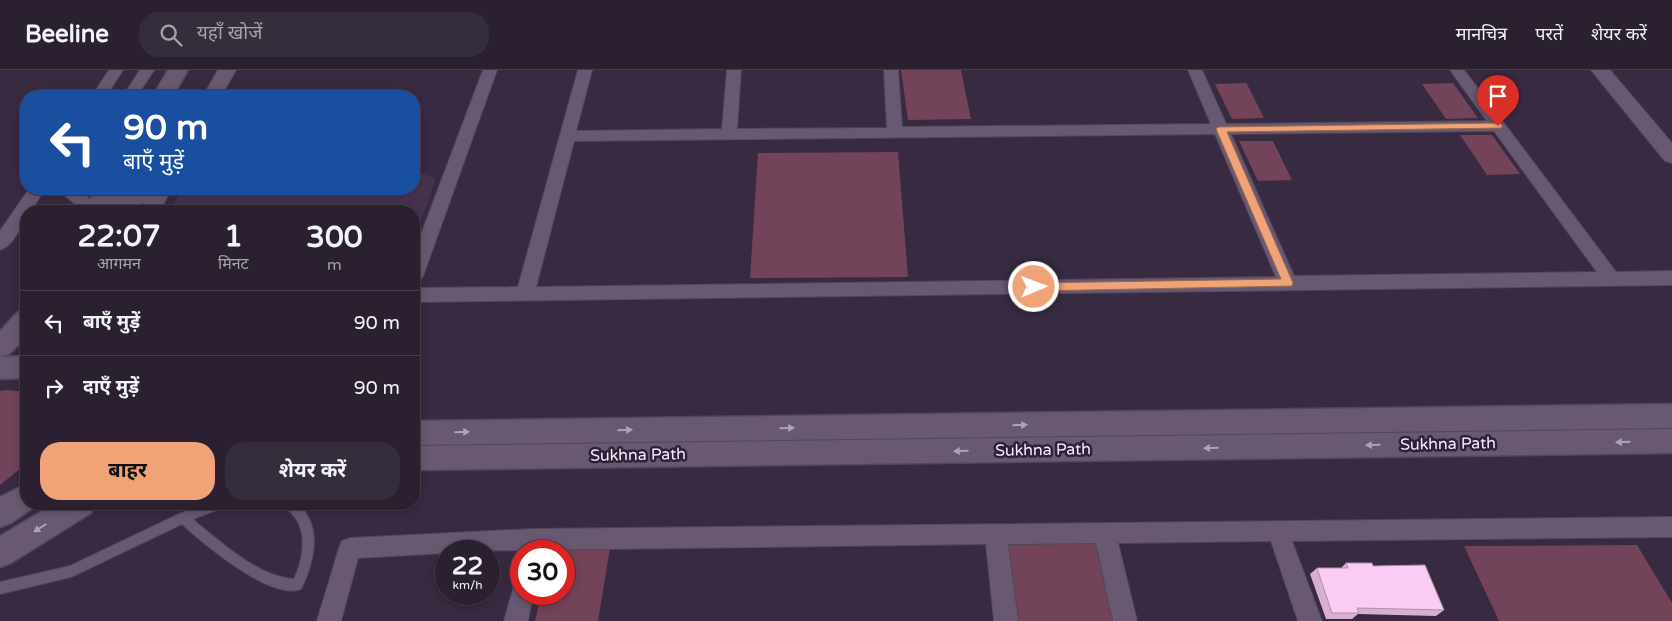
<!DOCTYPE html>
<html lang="hi">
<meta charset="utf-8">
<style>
:root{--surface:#2a2030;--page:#362d3c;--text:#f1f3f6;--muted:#a5a3ab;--line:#463e4c;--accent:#efa377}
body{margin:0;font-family:"Varela Round","Noto Sans Devanagari",sans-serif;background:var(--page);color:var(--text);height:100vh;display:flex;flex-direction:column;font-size:19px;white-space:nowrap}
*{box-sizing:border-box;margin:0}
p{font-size:16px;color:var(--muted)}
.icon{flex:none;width:28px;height:28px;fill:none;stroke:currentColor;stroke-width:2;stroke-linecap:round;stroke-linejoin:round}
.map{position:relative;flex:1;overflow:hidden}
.drawer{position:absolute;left:20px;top:135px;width:400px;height:305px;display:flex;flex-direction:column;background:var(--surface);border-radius:20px;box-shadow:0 2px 8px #0003,0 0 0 1px var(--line)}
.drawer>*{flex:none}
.hud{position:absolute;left:20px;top:20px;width:400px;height:105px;border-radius:20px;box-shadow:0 2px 8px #0003,0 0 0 1px var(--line);background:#1a4fa0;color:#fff;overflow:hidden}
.speed{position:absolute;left:435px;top:470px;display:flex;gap:10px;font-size:25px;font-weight:700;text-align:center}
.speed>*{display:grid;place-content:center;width:65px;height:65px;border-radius:50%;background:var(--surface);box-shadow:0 2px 8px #0003,0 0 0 1px var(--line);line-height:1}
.speed small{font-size:12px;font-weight:400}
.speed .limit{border:8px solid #d22;background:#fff;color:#111}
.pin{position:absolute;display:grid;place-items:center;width:42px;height:42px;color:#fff;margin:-51px -21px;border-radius:50% 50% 50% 0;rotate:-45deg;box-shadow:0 0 5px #0007}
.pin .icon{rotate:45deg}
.me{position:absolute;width:55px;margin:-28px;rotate:89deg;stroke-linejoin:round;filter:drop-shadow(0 0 4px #0008)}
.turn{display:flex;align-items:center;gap:18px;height:105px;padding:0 20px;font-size:22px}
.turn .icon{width:65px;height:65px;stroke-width:2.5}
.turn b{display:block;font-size:35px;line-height:42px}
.eta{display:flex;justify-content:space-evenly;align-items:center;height:85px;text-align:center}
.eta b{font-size:30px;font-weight:700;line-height:35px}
.primary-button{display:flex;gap:10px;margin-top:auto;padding:10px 20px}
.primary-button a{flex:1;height:58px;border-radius:20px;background:var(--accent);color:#111;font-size:20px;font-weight:700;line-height:58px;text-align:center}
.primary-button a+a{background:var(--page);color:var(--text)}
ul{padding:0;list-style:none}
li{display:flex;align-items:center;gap:15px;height:65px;padding:0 20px;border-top:1px solid var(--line)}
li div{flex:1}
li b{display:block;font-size:19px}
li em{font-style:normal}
header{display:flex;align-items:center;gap:30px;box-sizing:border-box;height:70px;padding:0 25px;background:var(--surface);border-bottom:1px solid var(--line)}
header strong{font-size:24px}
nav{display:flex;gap:28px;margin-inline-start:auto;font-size:18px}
.search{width:350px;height:45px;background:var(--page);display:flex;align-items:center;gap:12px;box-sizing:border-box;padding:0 18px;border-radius:20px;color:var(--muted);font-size:19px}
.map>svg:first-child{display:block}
.built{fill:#45334e}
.green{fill:#734359}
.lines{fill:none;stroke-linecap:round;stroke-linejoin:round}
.service-casing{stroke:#52465a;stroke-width:2}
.minor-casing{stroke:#52465a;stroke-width:2}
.tertiary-casing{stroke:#52465a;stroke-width:2}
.secondary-casing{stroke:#52465a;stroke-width:3}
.service{fill:#685871;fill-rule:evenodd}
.minor{fill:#685871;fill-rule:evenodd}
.tertiary{fill:#685871;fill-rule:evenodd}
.secondary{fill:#685871;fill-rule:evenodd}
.wall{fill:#d8afd1}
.building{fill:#fbccf3;stroke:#b08faa}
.oneway{fill:#aea2b6}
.route{fill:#efa377;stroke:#9b6a4d}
.labels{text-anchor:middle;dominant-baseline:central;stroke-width:5;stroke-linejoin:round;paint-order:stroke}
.street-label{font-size:16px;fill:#f4ebfa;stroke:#2e2036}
</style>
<header>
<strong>Beeline</strong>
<div class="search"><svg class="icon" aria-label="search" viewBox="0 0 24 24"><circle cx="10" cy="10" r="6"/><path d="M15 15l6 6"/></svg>यहाँ खोजें</div>
<nav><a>मानचित्र</a><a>परतें</a><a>शेयर करें</a></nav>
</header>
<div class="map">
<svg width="1672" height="551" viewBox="0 0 1672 551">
<rect width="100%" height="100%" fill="#382a40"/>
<!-- built -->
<path class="built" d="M 414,101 L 436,108 L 414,170 L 414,141 L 170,141 L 182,119 L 414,119 Z"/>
<!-- green -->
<path class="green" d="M 901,0 L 961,0 L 971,49 L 908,50 Z
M 1247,13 L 1247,14 L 1264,48 L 1232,49 L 1215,14 Z
M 1453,13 L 1478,48 L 1446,49 L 1422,14 Z
M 1460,65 L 1492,65 L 1520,104 L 1487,105 Z
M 1239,71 L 1273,71 L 1292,110 L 1258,111 Z
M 898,82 L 908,207 L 750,208 L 758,83 Z
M 7,320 L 26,322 L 26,394 L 0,415 L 0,321 Z
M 1006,470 L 1098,470 L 1114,551 L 1016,551 Z
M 1637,475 L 1672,533 L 1672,551 L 1499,551 L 1464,476 Z
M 550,478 L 610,478 L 598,551 L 535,551 L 541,524 L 564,524 L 564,481 L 549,481 Z"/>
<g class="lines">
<!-- service casing -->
<g class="service-casing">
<path id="service" d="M 206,434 L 224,434 L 222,438 L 193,449 L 197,453 C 223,474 259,507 294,509 C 302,492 307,468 297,450 C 293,444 287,440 284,434 L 298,434 C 323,457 314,492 301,519 C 271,531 204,474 182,454 L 71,507 L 0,524 L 0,512 L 70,496 L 179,444 Z"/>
</g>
<!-- minor casing -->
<g class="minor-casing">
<path id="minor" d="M 109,0 L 123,0 L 106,26 L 92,26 Z
M 140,0 L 154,0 L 137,26 L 123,26 Z
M 483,0 L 497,0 L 423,206 L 420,211 L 414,212 L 414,183 Z
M 578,0 L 592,0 L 576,61 L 722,59 L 727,0 L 741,0 L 737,59 L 887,58 L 884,0 L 898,0 L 902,57 L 1211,54 L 1188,0 L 1202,0 L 1226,54 L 1487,51 L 1450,0 L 1464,0 L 1616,202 L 1672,201 L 1672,215 L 414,232 L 414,218 L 518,217 ZM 1494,61 L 1597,202 L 1294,206 L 1231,64 ZM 1215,64 L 1276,207 L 536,217 L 574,71 Z
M 29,119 L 45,119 L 31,141 L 26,141 C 26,153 11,177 0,180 L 0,161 Z
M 63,119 L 79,119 L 102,141 L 84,141 L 64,125 Z
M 1672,447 L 1672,467 L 1292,471 L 1322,551 L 1298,551 L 1271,471 L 1118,473 L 1137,551 L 1113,551 L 1096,473 L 1008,474 L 1018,551 L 994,551 L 986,474 L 446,481 L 446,483 L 358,488 L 341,551 L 317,551 L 339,478 L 342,471 L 350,468 L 532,459 Z
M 521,513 L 521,524 L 533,524 L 528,551 L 504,551 L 514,516 Z"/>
</g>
<!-- tertiary casing -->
<g class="tertiary-casing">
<path id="tertiary" d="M 218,0 L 236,0 L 221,26 L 203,26 Z
M 1591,0 L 1610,0 L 1672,73 L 1672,93 L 1665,91 Z
M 134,119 L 171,119 L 160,141 L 140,141 L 144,132 L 129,141 L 110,141 L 109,138 L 112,133 Z"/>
</g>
<!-- secondary casing -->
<g class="secondary-casing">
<path id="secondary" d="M 168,0 L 188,0 L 173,26 L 153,26 Z
M 96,119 L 118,119 L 112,130 L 119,119 L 141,119 L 128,141 L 83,141 Z
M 26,238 L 26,268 L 9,284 L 0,287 L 26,286 L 26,308 L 0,309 L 0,261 C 9,253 14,242 26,238 Z
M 1672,334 L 1672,358 L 414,375 L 414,351 Z
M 1672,359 L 1672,383 L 414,400 L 414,376 Z
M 26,414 L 26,434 L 38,434 L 36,436 L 11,453 L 0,457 L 0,427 Z
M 54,434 L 95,434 L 91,443 L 11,493 L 0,497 L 0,466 Z"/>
</g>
<!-- service -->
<use href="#service" class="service"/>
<!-- minor -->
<use href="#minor" class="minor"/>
<!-- tertiary -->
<use href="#tertiary" class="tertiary"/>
<!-- secondary -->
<use href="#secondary" class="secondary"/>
</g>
<!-- wall -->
<path class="wall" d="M 1346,493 L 1373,496 L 1444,540 L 1436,546 L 1358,544 L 1352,549 L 1326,549 L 1310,504 L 1317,498 L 1341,498 Z"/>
<!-- building -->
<path class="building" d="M 1346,493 L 1372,493 L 1373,496 L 1425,495 L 1444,540 L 1357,538 L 1359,543 L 1332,543 L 1317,498 L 1348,498 Z"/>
<!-- one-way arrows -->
<defs><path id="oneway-solid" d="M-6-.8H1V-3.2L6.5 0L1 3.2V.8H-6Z" transform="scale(1.25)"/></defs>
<g class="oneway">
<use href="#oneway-solid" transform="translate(1020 355) rotate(-1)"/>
<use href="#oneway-solid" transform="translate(787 358) rotate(-1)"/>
<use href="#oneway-solid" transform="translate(625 360) rotate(-1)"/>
<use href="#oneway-solid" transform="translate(462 362) rotate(-1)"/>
<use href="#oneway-solid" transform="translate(1623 372) rotate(179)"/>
<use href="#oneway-solid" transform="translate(1373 375) rotate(179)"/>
<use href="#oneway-solid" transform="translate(1211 378) rotate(179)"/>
<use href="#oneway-solid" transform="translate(961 381) rotate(179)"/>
<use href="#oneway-solid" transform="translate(40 458) rotate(148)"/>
</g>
<!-- route -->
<path class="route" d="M 1498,53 L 1502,54 L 1502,58 L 1227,62 L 1293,213 L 1292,216 L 1034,221 L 1028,217 L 1034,213 L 1281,209 L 1216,59 L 1218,57 Z"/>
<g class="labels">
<!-- street labels -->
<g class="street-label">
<text transform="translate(1448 374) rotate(-1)">Sukhna Path</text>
<text transform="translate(1043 380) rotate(-1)">Sukhna Path</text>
<text transform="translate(638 385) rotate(-1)">Sukhna Path</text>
</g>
</g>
</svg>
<div class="speed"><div>22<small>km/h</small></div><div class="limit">30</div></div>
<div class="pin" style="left:1498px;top:56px;background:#d93025"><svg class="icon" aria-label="arrive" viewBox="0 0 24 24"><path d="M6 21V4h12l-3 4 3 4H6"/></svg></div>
<svg class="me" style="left:1034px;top:217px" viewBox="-20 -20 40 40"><circle r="17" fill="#efa377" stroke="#fff" stroke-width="3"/><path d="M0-11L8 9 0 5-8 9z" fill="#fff"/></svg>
<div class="hud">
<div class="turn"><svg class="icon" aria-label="left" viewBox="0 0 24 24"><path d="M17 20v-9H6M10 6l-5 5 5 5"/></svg><div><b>90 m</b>बाएँ मुड़ें</div></div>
</div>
<section class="drawer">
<div class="eta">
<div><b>22:07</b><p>आगमन</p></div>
<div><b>1</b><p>मिनट</p></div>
<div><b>300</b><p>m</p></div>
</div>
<ul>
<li><svg class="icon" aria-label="left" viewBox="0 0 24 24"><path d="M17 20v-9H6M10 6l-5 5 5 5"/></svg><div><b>बाएँ मुड़ें</b></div><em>90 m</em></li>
<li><svg class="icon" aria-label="right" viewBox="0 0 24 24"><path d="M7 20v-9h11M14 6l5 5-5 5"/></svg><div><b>दाएँ मुड़ें</b></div><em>90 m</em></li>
</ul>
<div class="primary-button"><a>बाहर</a><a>शेयर करें</a></div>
</section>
</div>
